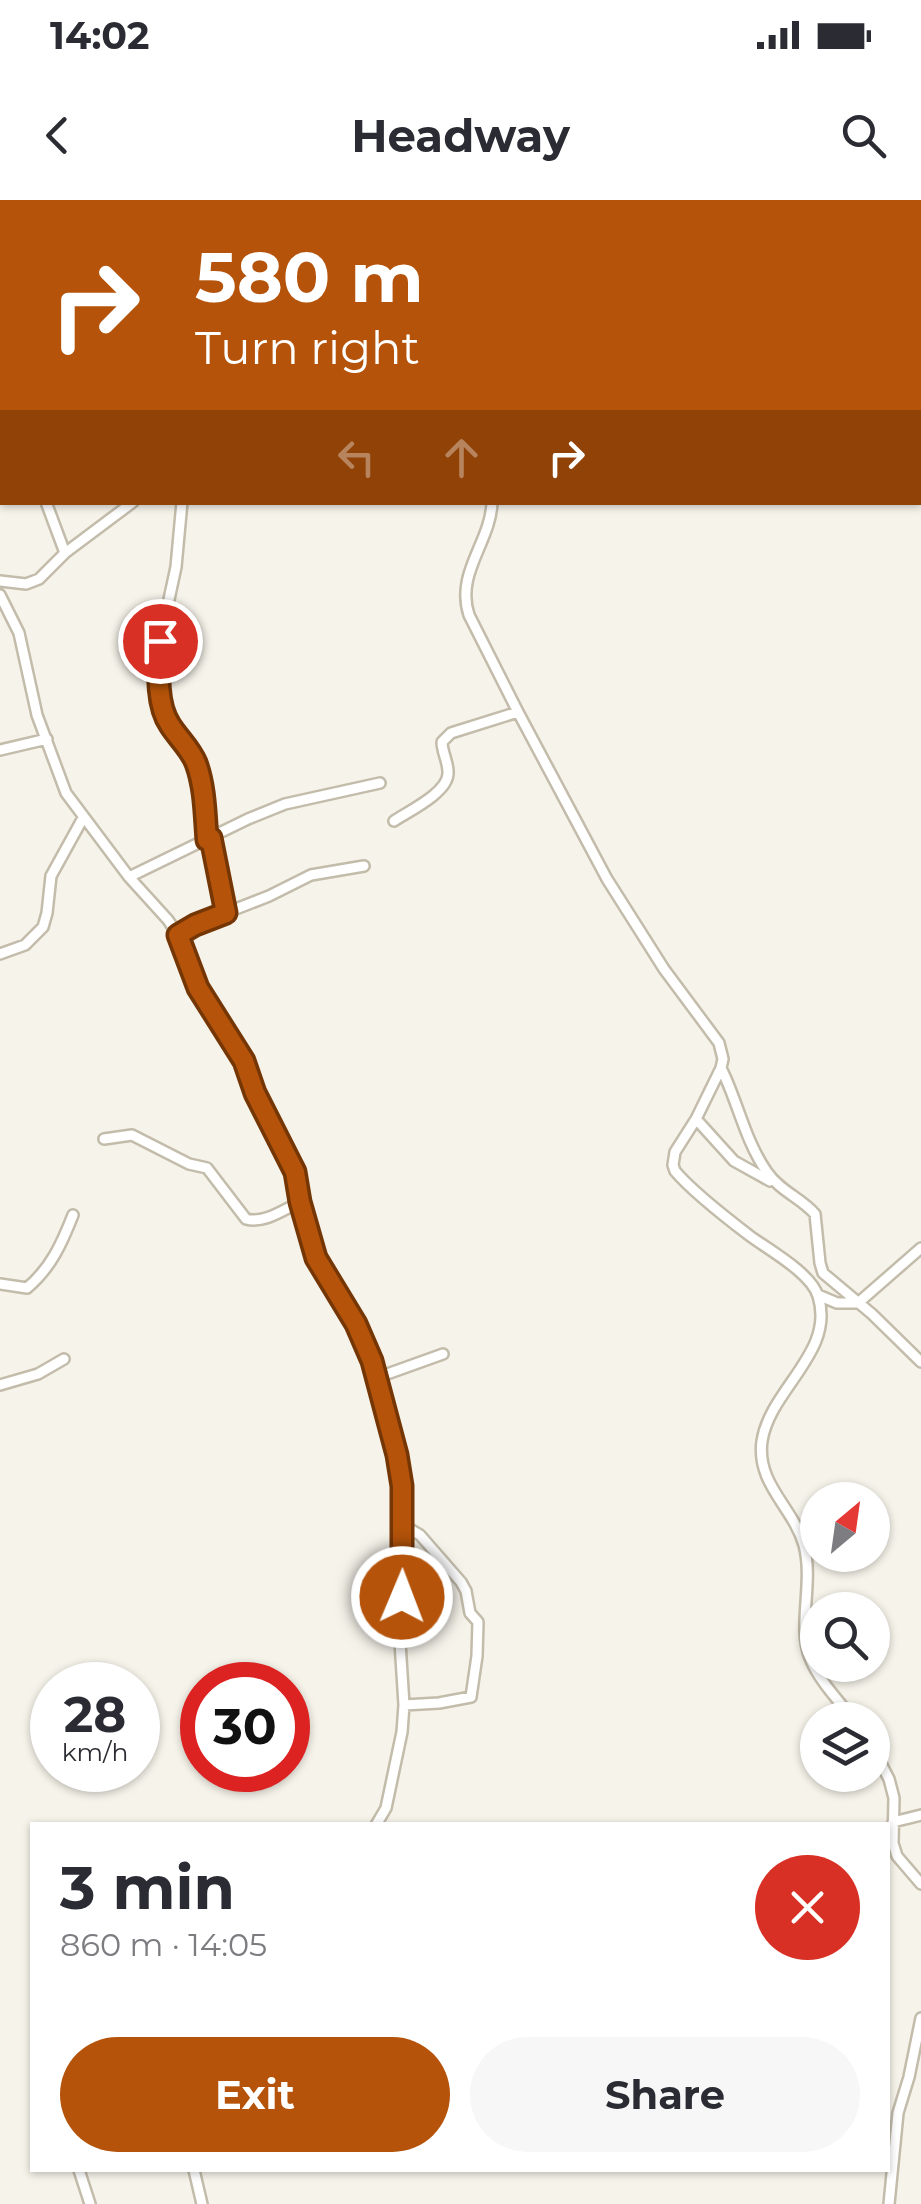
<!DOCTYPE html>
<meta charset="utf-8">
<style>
:root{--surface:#fff;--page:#f7f7f7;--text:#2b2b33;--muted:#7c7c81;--accent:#b45309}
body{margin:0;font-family:Montserrat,sans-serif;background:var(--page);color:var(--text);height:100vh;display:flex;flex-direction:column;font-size:38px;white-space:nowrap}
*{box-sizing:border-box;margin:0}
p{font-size:32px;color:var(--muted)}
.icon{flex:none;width:55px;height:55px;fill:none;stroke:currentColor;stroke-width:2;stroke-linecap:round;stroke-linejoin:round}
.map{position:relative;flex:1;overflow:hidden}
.drawer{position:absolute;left:30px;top:1622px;width:860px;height:350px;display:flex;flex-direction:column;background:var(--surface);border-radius:0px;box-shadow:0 2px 8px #0004}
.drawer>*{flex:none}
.banner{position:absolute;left:0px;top:0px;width:922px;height:305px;box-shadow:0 2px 8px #0004;background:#b45309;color:#fff;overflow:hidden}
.needle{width:65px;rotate:29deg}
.controls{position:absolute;left:800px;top:1282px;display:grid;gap:20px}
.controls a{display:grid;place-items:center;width:90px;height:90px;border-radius:50%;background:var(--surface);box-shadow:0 2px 8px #0004;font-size:50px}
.speed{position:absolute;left:30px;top:1462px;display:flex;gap:20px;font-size:50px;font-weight:700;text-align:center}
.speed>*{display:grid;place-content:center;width:130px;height:130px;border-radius:50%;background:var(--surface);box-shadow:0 2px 8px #0004;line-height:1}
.speed small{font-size:25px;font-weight:400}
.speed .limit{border:15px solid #d22;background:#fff;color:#111}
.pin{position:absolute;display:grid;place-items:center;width:85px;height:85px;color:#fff;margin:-42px;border:5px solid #fff;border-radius:50%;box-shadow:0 2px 10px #0007}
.me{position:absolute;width:110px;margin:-55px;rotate:1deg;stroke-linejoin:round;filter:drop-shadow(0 0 8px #0008)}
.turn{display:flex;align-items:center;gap:35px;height:210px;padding:0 30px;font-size:45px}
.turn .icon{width:130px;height:130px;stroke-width:2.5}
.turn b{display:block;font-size:70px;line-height:85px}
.lanes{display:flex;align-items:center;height:95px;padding:0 30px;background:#0003;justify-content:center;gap:50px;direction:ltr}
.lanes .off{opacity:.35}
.round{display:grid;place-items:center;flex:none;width:105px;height:105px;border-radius:52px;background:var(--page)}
.headline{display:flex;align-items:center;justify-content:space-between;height:170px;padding:0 30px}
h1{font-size:60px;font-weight:700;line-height:75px}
.cta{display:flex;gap:20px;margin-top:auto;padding:20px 30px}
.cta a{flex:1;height:115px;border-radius:60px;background:var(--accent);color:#fff;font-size:40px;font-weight:700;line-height:115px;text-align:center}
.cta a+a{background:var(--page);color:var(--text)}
.status{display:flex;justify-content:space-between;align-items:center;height:70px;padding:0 50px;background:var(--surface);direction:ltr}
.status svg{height:28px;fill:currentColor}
header{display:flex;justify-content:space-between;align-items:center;height:130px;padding:0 30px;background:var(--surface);font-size:45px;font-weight:700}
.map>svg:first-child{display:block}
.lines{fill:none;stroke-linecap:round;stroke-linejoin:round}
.street-casing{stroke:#c3bcab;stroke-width:14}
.street{stroke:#fff;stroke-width:9}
.route-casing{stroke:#753606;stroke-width:25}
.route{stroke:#b45309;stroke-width:18}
</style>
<div class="status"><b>14:02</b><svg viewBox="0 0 49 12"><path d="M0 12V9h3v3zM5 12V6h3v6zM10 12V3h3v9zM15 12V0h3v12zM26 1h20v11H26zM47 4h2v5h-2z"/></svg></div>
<header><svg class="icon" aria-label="back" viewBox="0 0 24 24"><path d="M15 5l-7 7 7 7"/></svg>Headway<svg class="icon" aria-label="search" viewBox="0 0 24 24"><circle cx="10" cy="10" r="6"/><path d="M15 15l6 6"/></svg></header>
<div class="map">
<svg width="921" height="2004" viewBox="0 0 921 2004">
<rect width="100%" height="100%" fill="#f6f3ea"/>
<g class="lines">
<!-- street casing -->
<g class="street-casing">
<path id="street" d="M 361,0 L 363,2
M 379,2 L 380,0
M 920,18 L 921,17
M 0,166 L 2,169
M 0,231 L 2,232
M 46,302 L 65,353
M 182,302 L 176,367 L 160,441 L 160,485 L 166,519 L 191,553 L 197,566 L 203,592 L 207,640
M 492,302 C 491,342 455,373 469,415 L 518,512 L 607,679 L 664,769 L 719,843 L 723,859 L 721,868 L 696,919 L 675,952 L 673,965 L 675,971 C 691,990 729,1020 750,1036 C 769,1050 811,1073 818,1096 C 836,1152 770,1189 762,1241 C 756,1284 793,1307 804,1345 C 814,1383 797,1425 810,1458 C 819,1481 839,1501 854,1520
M 0,381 L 26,384 L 39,379 L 65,353 L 133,302
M 0,395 L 19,433 L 37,515 L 66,593 L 129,677 L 168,720 L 180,738 L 198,788 L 244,861 L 255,893 L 295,971 L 300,1002 L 315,1058 L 356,1124 L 372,1161 L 397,1255 L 402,1286 L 403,1312 L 400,1442 L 404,1505 L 402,1532 L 386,1608 L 376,1625
M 0,550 L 47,539
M 394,621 C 409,611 447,593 448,574 C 449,563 442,553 442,542 L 451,533 L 518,512
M 211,638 L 226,713
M 129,677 L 248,619 L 285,604 L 380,583
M 178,735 L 195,725 L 269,696 L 311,675 L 364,666
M 0,754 L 25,745 L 43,727 L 47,713 L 51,676 L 83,618
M 721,868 C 738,902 745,941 767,972 C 780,991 801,998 815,1014 L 820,1063 L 823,1073 L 872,1114 L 921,1162
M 696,919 L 734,961 L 770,981
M 104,939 L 132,935 L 189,964 L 207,968 L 246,1019 C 264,1024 283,1010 300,1002
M 0,1084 L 27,1088 C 51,1068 62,1043 73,1015
M 818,1095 L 837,1103 L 858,1103 L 921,1048
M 376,1178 L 443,1154
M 0,1185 L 38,1174 L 64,1159
M 403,1325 L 420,1335 L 461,1382 L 466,1391 L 470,1413 L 478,1422 L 477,1456 L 471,1497 L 439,1503 L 404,1505
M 872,1546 L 889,1579 L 894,1598 L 893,1643 L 897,1656 L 921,1684
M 893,1622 L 921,1615
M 79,1970 L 90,2004
M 194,1970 L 202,2004
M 889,2004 L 898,1913 L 909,1877 L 921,1818"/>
</g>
<!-- street -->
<use href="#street" class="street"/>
</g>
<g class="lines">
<!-- route casing -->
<g class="route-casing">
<path id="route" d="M 160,441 C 159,466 155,503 170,525 C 178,538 190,548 196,563 C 205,587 205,615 207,640 L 211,638 L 226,713 L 195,725 L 178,735 L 198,788 L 244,861 L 255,893 L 295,972 L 300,1002 L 316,1058 L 356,1124 L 372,1161 L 397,1255 L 402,1286 L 402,1397"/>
</g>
<!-- route -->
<use href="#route" class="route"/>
</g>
</svg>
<div class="controls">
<a><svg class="needle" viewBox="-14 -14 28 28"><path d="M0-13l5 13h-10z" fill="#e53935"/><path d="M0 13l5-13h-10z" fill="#7c7c81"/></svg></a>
<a><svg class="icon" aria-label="search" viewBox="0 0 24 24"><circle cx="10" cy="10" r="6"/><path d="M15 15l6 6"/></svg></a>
<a><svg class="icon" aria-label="layers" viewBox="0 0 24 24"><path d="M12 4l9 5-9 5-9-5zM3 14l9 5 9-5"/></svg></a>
</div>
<div class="speed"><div>28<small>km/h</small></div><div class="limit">30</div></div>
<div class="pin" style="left:160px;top:441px;background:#d93025"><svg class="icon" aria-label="arrive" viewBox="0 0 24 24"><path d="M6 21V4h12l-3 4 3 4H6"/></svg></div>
<svg class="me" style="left:402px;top:1397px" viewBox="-20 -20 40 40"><circle r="17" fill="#b45309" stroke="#fff" stroke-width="3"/><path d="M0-11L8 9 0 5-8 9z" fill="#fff"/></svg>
<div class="banner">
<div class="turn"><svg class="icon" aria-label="right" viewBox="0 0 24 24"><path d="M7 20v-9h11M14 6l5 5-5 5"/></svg><div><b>580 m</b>Turn right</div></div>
<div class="lanes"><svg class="icon off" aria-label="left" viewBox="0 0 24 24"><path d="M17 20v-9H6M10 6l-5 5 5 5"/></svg><svg class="icon off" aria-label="ahead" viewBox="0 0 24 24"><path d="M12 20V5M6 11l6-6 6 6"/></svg><svg class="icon" aria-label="right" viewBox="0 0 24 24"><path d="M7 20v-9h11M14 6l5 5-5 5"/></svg></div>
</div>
<section class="drawer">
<div class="headline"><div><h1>3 min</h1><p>860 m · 14:05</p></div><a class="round" style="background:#d93025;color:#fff"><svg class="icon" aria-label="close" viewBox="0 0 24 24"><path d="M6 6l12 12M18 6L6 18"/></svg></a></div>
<div class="cta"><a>Exit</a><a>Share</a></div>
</section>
</div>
